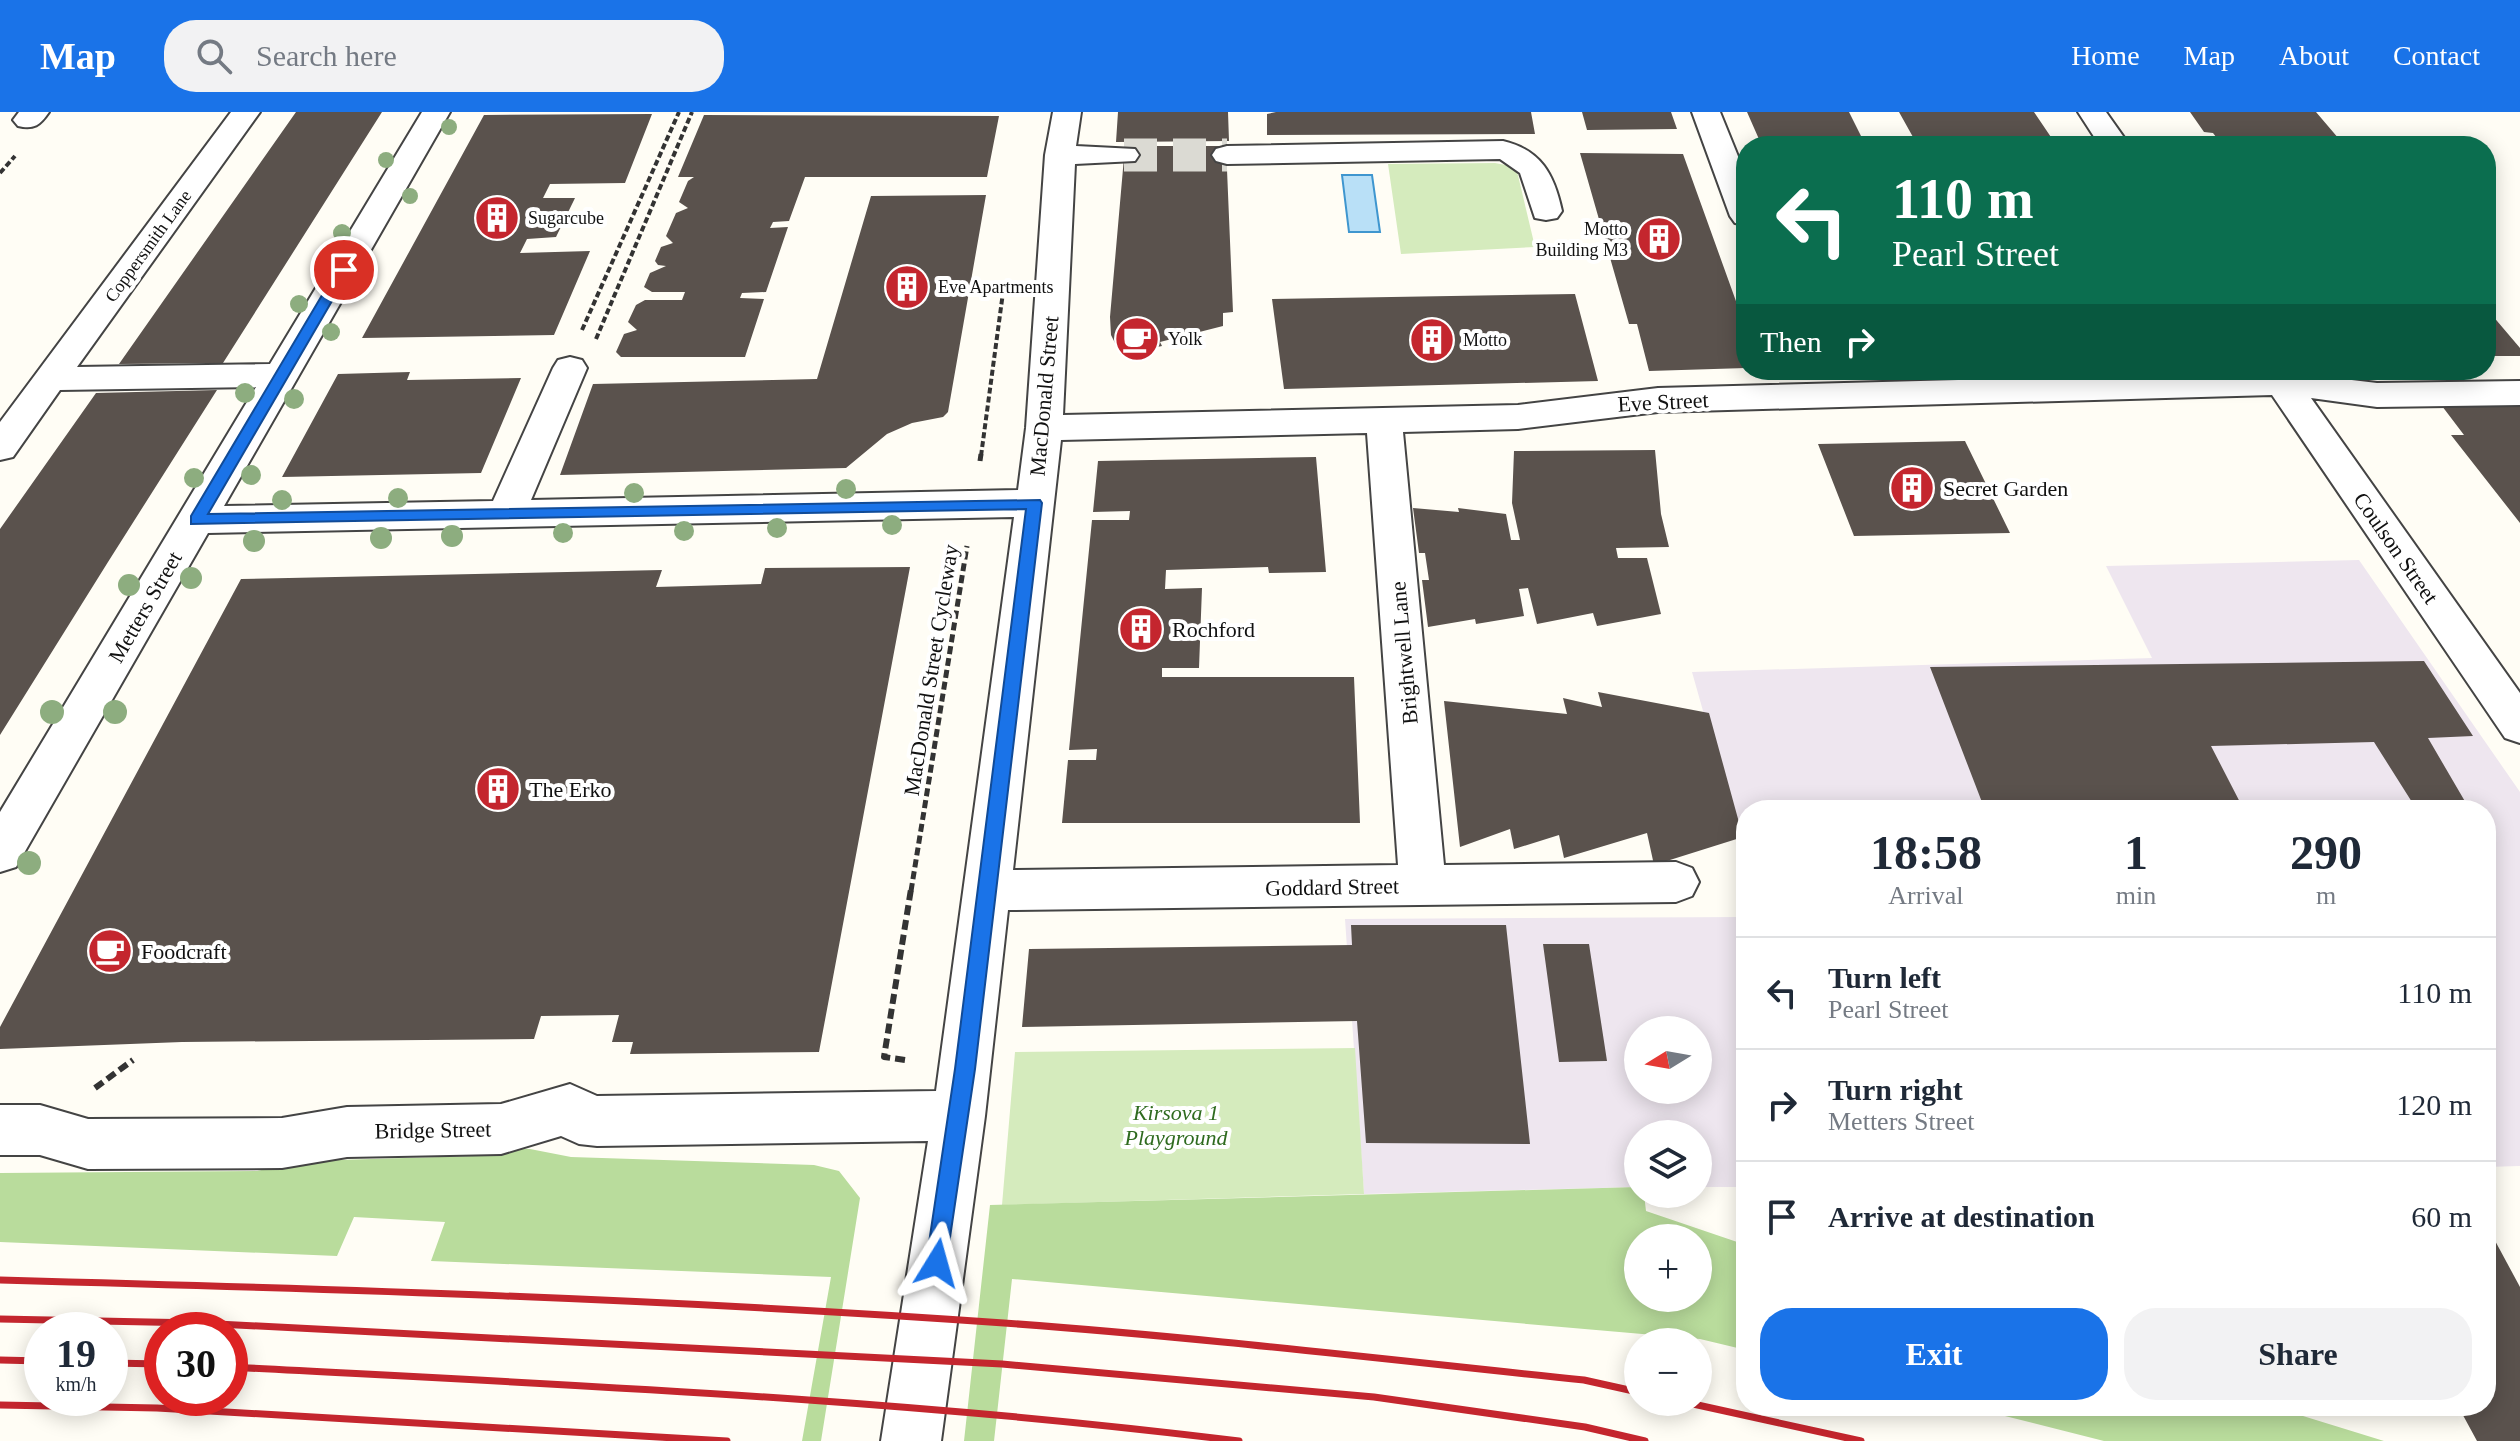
<!DOCTYPE html>
<meta charset="utf-8">
<style>
:root{--surface:#fff;--page:#f2f2f3;--text:#1f2937;--muted:#747a83;--line:#e0e1e3;--accent:#1a73e8}
body{margin:0;font-family:"Times New Roman",serif;background:var(--page);color:var(--text);height:100vh;display:flex;flex-direction:column;font-size:30px;white-space:nowrap}
*{box-sizing:border-box;margin:0}
p{font-size:26px;color:var(--muted)}
.icon{flex:none;width:44px;height:44px;fill:none;stroke:currentColor;stroke-width:2;stroke-linecap:round;stroke-linejoin:round}
.map{position:relative;flex:1;overflow:hidden}
.panel{position:absolute;left:1736px;top:688px;width:760px;height:616px;display:flex;flex-direction:column;background:var(--surface);border-radius:32px;box-shadow:0 4px 20px #0003}
.panel>*{flex:none}
.guide{position:absolute;left:1736px;top:24px;width:760px;height:244px;border-radius:32px;box-shadow:0 4px 20px #0003;background:#0b6e4f;color:#fff;overflow:hidden}
.needle{width:52px;rotate:259deg}
.controls{position:absolute;left:1624px;top:904px;display:grid;gap:16px}
.controls a{display:grid;place-items:center;width:88px;height:88px;border-radius:50%;background:var(--surface);box-shadow:0 4px 20px #0003;font-size:40px}
.speed{position:absolute;left:24px;top:1200px;display:flex;gap:16px;font-size:40px;font-weight:700;text-align:center}
.speed>*{display:grid;place-content:center;width:104px;height:104px;border-radius:50%;background:var(--surface);box-shadow:0 4px 20px #0003;line-height:1}
.speed small{font-size:20px;font-weight:400}
.speed .limit{border:12px solid #d22;background:#fff;color:#111}
.pin{position:absolute;display:grid;place-items:center;width:68px;height:68px;color:#fff;margin:-34px;border:4px solid #fff;border-radius:50%;box-shadow:0 2px 8px #0007}
.me{position:absolute;width:88px;margin:-44px;rotate:8deg;stroke-linejoin:round;filter:drop-shadow(0 0 6px #0008)}
.turn{display:flex;align-items:center;gap:28px;height:168px;padding:0 24px;font-size:36px}
.turn .icon{width:104px;height:104px;stroke-width:2.5}
.turn b{display:block;font-size:56px;line-height:68px}
.then{display:flex;align-items:center;height:76px;padding:0 24px;background:#0003;gap:16px;font-size:30px}
.eta{display:flex;justify-content:space-evenly;align-items:center;height:136px;text-align:center}
.eta b{font-size:48px;font-weight:700;line-height:56px}
.cta{display:flex;gap:16px;margin-top:auto;padding:16px 24px}
.cta a{flex:1;height:92px;border-radius:32px;background:var(--accent);color:#fff;font-size:32px;font-weight:700;line-height:92px;text-align:center}
.cta a+a{background:var(--page);color:var(--text)}
ul{padding:0;list-style:none}
li{display:flex;align-items:center;gap:24px;height:112px;padding:0 24px;border-top:2px solid var(--line)}
li div{flex:1}
li b{display:block;font-size:30px}
li em{font-style:normal}
header{display:flex;align-items:center;gap:48px;box-sizing:border-box;height:112px;padding:0 40px;background:var(--accent);color:#fff}
header strong{font-size:38px}
nav{display:flex;gap:44px;margin-inline-start:auto;font-size:28px}
.search{width:560px;height:72px;background:var(--page);display:flex;align-items:center;gap:20px;box-sizing:border-box;padding:0 28px;border-radius:32px;color:var(--muted);font-size:30px}
.map>svg:first-child{display:block}
.industrial{fill:#eee6ef;fill-rule:evenodd}
.green{fill:#d5ebbd}
.forest{fill:#b9dc9c;fill-rule:evenodd}
.water{fill:#b9e0f7;stroke:#3f96cf;stroke-width:2}
.building{fill:#5a524d}
.lines{fill:none;stroke-linecap:round;stroke-linejoin:round}
.minor-tunnel{stroke:#dbdad3;stroke-width:33;stroke-dasharray:33 16;stroke-linecap:butt}
.minor-casing{stroke:#444;stroke-width:4}
.path-far2{stroke:#333;stroke-width:4;stroke-dasharray:6 3;stroke-linecap:butt}
.path-far1{stroke:#333;stroke-width:5;stroke-dasharray:8 4;stroke-linecap:butt}
.path{stroke:#333;stroke-width:6;stroke-dasharray:10 5;stroke-linecap:butt}
.minor{fill:#fff;fill-rule:evenodd}
.rail{stroke:#c4262e;stroke-width:7}
.tree{fill:#8dad7f}
.route{fill:#1a73e8;stroke:#114b97;stroke-width:2}
.labels{text-anchor:middle;dominant-baseline:central;stroke-width:8;stroke-linejoin:round;paint-order:stroke}
.far-poi-label{font-size:18px;fill:#111;stroke:#fff;text-anchor:start}
.far-street-label{font-size:18px;fill:#111;stroke:#fff}
.street-label{font-size:22px;fill:#111;stroke:#fff}
.poi-label{font-size:22px;fill:#111;stroke:#fff;text-anchor:start}
.park-label{font-size:22px;font-style:italic;fill:#2f6b1f;stroke:#fff}
</style>
<header>
<strong>Map</strong>
<div class="search"><svg class="icon" aria-label="search" viewBox="0 0 24 24"><circle cx="10" cy="10" r="6"/><path d="M15 15l6 6"/></svg>Search here</div>
<nav><a>Home</a><a>Map</a><a>About</a><a>Contact</a></nav>
</header>
<div class="map">
<svg width="2520" height="1329" viewBox="0 0 2520 1329">
<rect width="100%" height="100%" fill="#fffdf5"/>
<!-- industrial -->
<path class="industrial" d="M 2359,448 L 2520,680 L 2520,1054 L 2486,1055 L 2486,698 L 1746,698 L 1746,751 L 1692,560 L 2152,546 L 2106,454 Z
M 1746,805 L 1746,1075 L 1698,1075 L 1698,1022 L 1638,1022 L 1638,1075 L 1364,1082 L 1345,807 ZM 1638,918 L 1698,918 L 1698,978 L 1638,978 Z"/>
<!-- green -->
<path class="green" d="M 1495,51 L 1516,55 L 1535,135 L 1401,142 L 1388,52 Z
M 1355,936 L 1364,1082 L 1002,1093 L 1015,940 Z"/>
<!-- forest -->
<path class="forest" d="M 498,1036 L 530,1037 L 571,1045 L 814,1053 L 839,1059 L 860,1086 L 821,1329 L 802,1329 L 831,1165 L 431,1149 L 445,1110 L 354,1105 L 337,1144 L 0,1130 L 0,1061 L 257,1059 L 303,1049 L 473,1044 Z
M 1638,1075 L 1638,1082 L 1644,1082 L 1646,1099 L 1746,1133 L 1746,1238 L 1700,1227 L 1012,1167 L 994,1329 L 964,1329 L 990,1093 ZM 1638,1126 L 1698,1126 L 1698,1186 L 1638,1186 Z
M 1965,1294 L 2271,1294 L 2384,1329 L 2104,1329 Z"/>
<!-- water -->
<path class="water" d="M 1342,63 L 1372,63 L 1380,120 L 1349,120 Z"/>
<!-- building -->
<path class="building" d="M 296,0 L 382,0 L 223,251 L 119,252 Z
M 1118,0 L 1228,0 L 1229,29 L 1116,30 Z
M 1276,0 L 1531,0 L 1535,22 L 1267,23 L 1267,2 Z
M 1582,0 L 1671,0 L 1677,17 L 1587,18 Z
M 1747,0 L 1849,0 L 1866,34 L 1762,34 Z
M 1899,0 L 2034,0 L 2057,34 L 1918,34 Z
M 2190,0 L 2316,0 L 2345,34 L 2223,34 L 2213,21 L 2204,20 Z
M 652,2 L 625,71 L 550,72 L 543,86 L 575,86 L 556,125 L 527,127 L 520,141 L 590,139 L 554,223 L 362,226 L 484,3 Z
M 704,3 L 999,4 L 987,65 L 805,65 L 789,109 L 773,110 L 770,116 L 788,115 L 766,180 L 742,181 L 740,186 L 764,187 L 745,245 L 621,245 L 616,240 L 624,222 L 637,218 L 628,210 L 636,193 L 645,188 L 682,188 L 685,180 L 652,180 L 644,175 L 650,161 L 666,154 L 658,153 L 655,149 L 661,135 L 673,131 L 666,124 L 676,101 L 688,96 L 679,90 L 688,69 L 694,65 L 678,65 Z
M 1125,34 L 1226,34 L 1233,200 L 1223,201 L 1223,214 L 1160,230 L 1162,234 L 1121,243 L 1111,223 L 1110,205 Z
M 1580,41 L 1683,42 L 1746,217 L 1746,256 L 1649,259 L 1637,212 L 1629,212 Z
M 986,83 L 948,300 L 943,305 L 912,311 L 887,322 L 846,356 L 560,363 L 593,272 L 817,267 L 871,84 Z
M 1575,182 L 1598,269 L 1284,277 L 1272,187 Z
M 2486,196 L 2520,236 L 2520,244 L 2486,244 Z
M 410,260 L 407,268 L 521,266 L 481,361 L 282,365 L 338,262 Z
M 217,278 L 108,450 L 0,623 L 0,417 L 96,281 Z
M 2442,294 L 2520,294 L 2520,411 L 2451,323 L 2464,323 Z
M 1965,329 L 2010,421 L 1854,424 L 1818,332 Z
M 1655,338 L 1661,402 L 1669,435 L 1616,436 L 1618,446 L 1647,446 L 1661,502 L 1597,514 L 1593,501 L 1537,512 L 1528,476 L 1519,477 L 1524,504 L 1476,512 L 1475,507 L 1428,515 L 1422,468 L 1429,468 L 1425,441 L 1419,441 L 1413,396 L 1459,400 L 1458,396 L 1506,402 L 1511,428 L 1520,428 L 1512,391 L 1514,339 Z
M 1316,345 L 1326,460 L 1269,461 L 1268,455 L 1166,458 L 1165,477 L 1202,476 L 1199,556 L 1162,556 L 1162,565 L 1354,565 L 1360,711 L 1062,711 L 1068,648 L 1096,648 L 1097,637 L 1069,638 L 1092,408 L 1129,408 L 1130,399 L 1093,400 L 1098,349 Z
M 910,455 L 819,940 L 630,942 L 633,930 L 612,930 L 619,903 L 541,904 L 534,927 L 182,930 L 0,937 L 0,915 L 241,467 L 662,458 L 656,475 L 761,472 L 765,456 Z
M 2424,549 L 2473,624 L 2428,626 L 2470,698 L 2417,698 L 2374,630 L 2211,634 L 2244,698 L 1985,698 L 1930,555 Z
M 1598,580 L 1709,601 L 1743,725 L 1654,753 L 1647,721 L 1564,746 L 1559,723 L 1514,737 L 1510,717 L 1460,735 L 1444,589 L 1567,602 L 1563,586 L 1602,595 Z
M 1351,813 L 1506,813 L 1530,1032 L 1366,1031 L 1357,909 L 1022,915 L 1029,837 L 1352,833 Z
M 1543,832 L 1589,832 L 1607,949 L 1559,950 Z
M 2486,1112 L 2520,1175 L 2520,1329 L 2477,1329 L 2458,1294 L 2486,1294 Z"/>
<g class="lines">
<!-- minor-tunnel -->
<path class="minor-tunnel" d="M 1124,43 L 1227,43"/>
<!-- minor casing -->
<g class="minor-casing">
<path id="minor" d="M 19,0 L 49,0 C 40,13 34,18 18,14 L 13,8 Z
M 231,0 L 260,0 L 77,255 L 270,252 L 422,0 L 450,0 L 224,394 L 493,389 L 553,256 L 558,248 L 570,245 L 582,248 L 587,256 L 531,388 L 1018,378 L 1026,316 L 1045,43 L 1053,0 L 1081,0 L 1076,34 L 1135,37 L 1139,43 L 1135,49 L 1075,52 L 1063,303 L 1518,293 L 1658,276 L 2257,260 L 2256,258 L 2291,258 L 2293,261 L 2377,271 L 2520,269 L 2520,293 L 2377,295 L 2311,286 L 2520,581 L 2520,631 L 2505,626 L 2272,283 L 1658,300 L 1518,317 L 1403,320 L 1444,753 L 1676,750 L 1692,756 L 1699,770 L 1692,784 L 1676,790 L 1008,798 L 985,1004 L 941,1329 L 881,1329 L 928,1029 L 597,1034 L 579,1032 L 561,1024 L 501,1042 L 347,1045 L 282,1056 L 88,1057 L 40,1043 L 0,1043 L 0,993 L 40,993 L 88,1007 L 282,1006 L 347,995 L 501,992 L 570,972 L 597,984 L 936,979 L 1014,405 L 208,421 L 16,755 L 0,760 L 0,700 L 256,275 L 60,278 L 13,345 L 0,348 L 0,310 ZM 1367,321 L 1398,753 L 1013,758 L 1061,328 Z
M 1692,0 L 1720,0 L 1746,64 L 1746,113 L 1735,111 L 1730,104 Z
M 2078,0 L 2106,0 L 2130,34 L 2100,34 Z
M 1503,29 C 1541,38 1554,62 1562,99 L 1557,106 L 1546,108 L 1535,106 L 1520,61 L 1500,47 L 1227,52 L 1216,49 L 1212,43 L 1216,37 L 1227,34 Z"/>
</g>
<!-- path-far2 -->
<path class="path-far2" d="M 0,61 L 15,44
M 582,218 L 679,0
M 596,227 L 692,0
M 981,344 L 1004,173"/>
<!-- path-far1 -->
<path class="path-far1" d="M 980,349 L 981,342
M 911,779 L 967,434"/>
<!-- path -->
<path class="path" d="M 905,948 L 884,945 L 911,777
M 95,976 L 133,948"/>
<!-- minor -->
<use href="#minor" class="minor"/>
<!-- rail -->
<path class="rail" d="M 0,1168 C 335,1177 670,1187 1004,1211 C 1198,1225 1391,1248 1584,1268 L 1638,1280
M 0,1207 L 198,1211 L 1002,1252 L 1374,1285 L 1585,1315 L 1645,1329
M 0,1248 L 42,1249
M 110,1251 L 162,1252
M 230,1255 C 567,1273 904,1287 1239,1329
M 1684,1290 L 1861,1329
M 0,1293 L 157,1296 L 727,1329"/>
</g>
<!-- trees -->
<g class="tree">
<circle cx="449" cy="15" r="8"/>
<circle cx="386" cy="48" r="8"/>
<circle cx="410" cy="84" r="8"/>
<circle cx="342" cy="121" r="9"/>
<circle cx="366" cy="160" r="9"/>
<circle cx="299" cy="192" r="9"/>
<circle cx="331" cy="220" r="9"/>
<circle cx="245" cy="281" r="10"/>
<circle cx="294" cy="287" r="10"/>
<circle cx="251" cy="363" r="10"/>
<circle cx="194" cy="366" r="10"/>
<circle cx="846" cy="377" r="10"/>
<circle cx="634" cy="381" r="10"/>
<circle cx="398" cy="386" r="10"/>
<circle cx="282" cy="388" r="10"/>
<circle cx="892" cy="413" r="10"/>
<circle cx="777" cy="416" r="10"/>
<circle cx="684" cy="419" r="10"/>
<circle cx="563" cy="421" r="10"/>
<circle cx="452" cy="424" r="11"/>
<circle cx="381" cy="426" r="11"/>
<circle cx="254" cy="429" r="11"/>
<circle cx="191" cy="466" r="11"/>
<circle cx="129" cy="473" r="11"/>
<circle cx="52" cy="600" r="12"/>
<circle cx="115" cy="600" r="12"/>
<circle cx="29" cy="751" r="12"/>
</g>
<!-- route -->
<path class="route" d="M 344,154 L 350,158 L 208,402 L 1040,388 L 1042,391 L 975,957 L 945,1159 L 937,1163 L 929,1159 L 926,1151 L 955,957 L 1026,397 L 191,412 L 191,404 L 337,158 Z"/>
<!-- icons -->
<defs>
<g id="building-disc" transform="scale(2.3)"><circle r="9.5" fill="#c4262e" stroke="#fff"/><path d="M-4-6H4V6H1V3H-1V6H-4ZM-2.5-4.3h1.7v1.8h-1.7ZM.8-4.3h1.7v1.8H.8ZM-2.5-1h1.7V.8h-1.7ZM.8-1h1.7V.8H.8Z" fill="#fff"/></g>
<g id="cafe-disc" transform="scale(2.3)"><circle r="9.5" fill="#c4262e" stroke="#fff"/><path d="M-5.5-4.5H6V0H3Q3 3.5 0 3.5H-2.5Q-5.5 3.5-5.5 0ZM3-3.2v2h1.7v-2ZM-6 4.5H4V6H-6Z" fill="#fff"/></g>
</defs>
<g fill-rule="evenodd">
<use href="#building-disc" x="497" y="106"/>
<use href="#building-disc" x="1659" y="127"/>
<use href="#building-disc" x="907" y="175"/>
<use href="#cafe-disc" x="1137" y="227"/>
<use href="#building-disc" x="1432" y="228"/>
<use href="#building-disc" x="1912" y="376"/>
<use href="#building-disc" x="1141" y="517"/>
<use href="#building-disc" x="498" y="677"/>
<use href="#cafe-disc" x="110" y="839"/>
</g>
<g class="labels">
<!-- far-poi labels -->
<g class="far-poi-label">
<text x="528" y="106">Sugarcube</text>
<text x="1628" y="117" text-anchor="end">Motto<tspan x="1628" dy="21">Building M3</tspan></text>
<text x="938" y="175">Eve Apartments</text>
<text x="1168" y="227">Yolk</text>
<text x="1463" y="228">Motto</text>
</g>
<!-- far-street labels -->
<g class="far-street-label">
<text transform="translate(148 134) rotate(-54)">Coppersmith Lane</text>
</g>
<!-- street labels -->
<g class="street-label">
<text transform="translate(1044 284) rotate(-85)">MacDonald Street</text>
<text transform="translate(1663 290) rotate(-3)">Eve Street</text>
<text transform="translate(2396 436) rotate(55)">Coulson Street</text>
<text transform="translate(145 495) rotate(-60)">Metters Street</text>
<text transform="translate(1404 541) rotate(-95)">Brightwell Lane</text>
<text transform="translate(931 558) rotate(-81)">MacDonald Street Cycleway</text>
<text transform="translate(1332 775) rotate(-1)">Goddard Street</text>
<text transform="translate(433 1018) rotate(-1)">Bridge Street</text>
</g>
<!-- poi labels -->
<g class="poi-label">
<text x="1943" y="376">Secret Garden</text>
<text x="1172" y="517">Rochford</text>
<text x="529" y="677">The Erko</text>
<text x="141" y="839">Foodcraft</text>
</g>
<!-- park labels -->
<g class="park-label">
<text x="1176" y="1000">Kirsova 1<tspan x="1176" dy="25">Playground</tspan></text>
</g>
</g>
</svg>
<div class="controls">
<a><svg class="needle" viewBox="-14 -14 28 28"><path d="M0-13l5 13h-10z" fill="#e53935"/><path d="M0 13l5-13h-10z" fill="#747a83"/></svg></a>
<a><svg class="icon" aria-label="layers" viewBox="0 0 24 24"><path d="M12 4l9 5-9 5-9-5zM3 14l9 5 9-5"/></svg></a>
<a>+</a>
<a>−</a>
</div>
<div class="speed"><div>19<small>km/h</small></div><div class="limit">30</div></div>
<div class="pin" style="left:344px;top:158px;background:#d93025"><svg class="icon" aria-label="arrive" viewBox="0 0 24 24"><path d="M6 21V4h12l-3 4 3 4H6"/></svg></div>
<svg class="me" style="left:937px;top:1151px" viewBox="-20 -20 40 40"><path d="M0-17L14 15 0 8-14 15z" fill="#1a73e8" stroke="#fff" stroke-width="4"/></svg>
<div class="guide">
<div class="turn"><svg class="icon" aria-label="left" viewBox="0 0 24 24"><path d="M17 20v-9H6M10 6l-5 5 5 5"/></svg><div><b>110 m</b>Pearl Street</div></div>
<div class="then">Then<svg class="icon" aria-label="right" viewBox="0 0 24 24"><path d="M7 20v-9h11M14 6l5 5-5 5"/></svg></div>
</div>
<section class="panel">
<div class="eta">
<div><b>18:58</b><p>Arrival</p></div>
<div><b>1</b><p>min</p></div>
<div><b>290</b><p>m</p></div>
</div>
<ul>
<li><svg class="icon" aria-label="left" viewBox="0 0 24 24"><path d="M17 20v-9H6M10 6l-5 5 5 5"/></svg><div><b>Turn left</b><p>Pearl Street</p></div><em>110 m</em></li>
<li><svg class="icon" aria-label="right" viewBox="0 0 24 24"><path d="M7 20v-9h11M14 6l5 5-5 5"/></svg><div><b>Turn right</b><p>Metters Street</p></div><em>120 m</em></li>
<li><svg class="icon" aria-label="arrive" viewBox="0 0 24 24"><path d="M6 21V4h12l-3 4 3 4H6"/></svg><div><b>Arrive at destination</b></div><em>60 m</em></li>
</ul>
<div class="cta"><a>Exit</a><a>Share</a></div>
</section>
</div>
